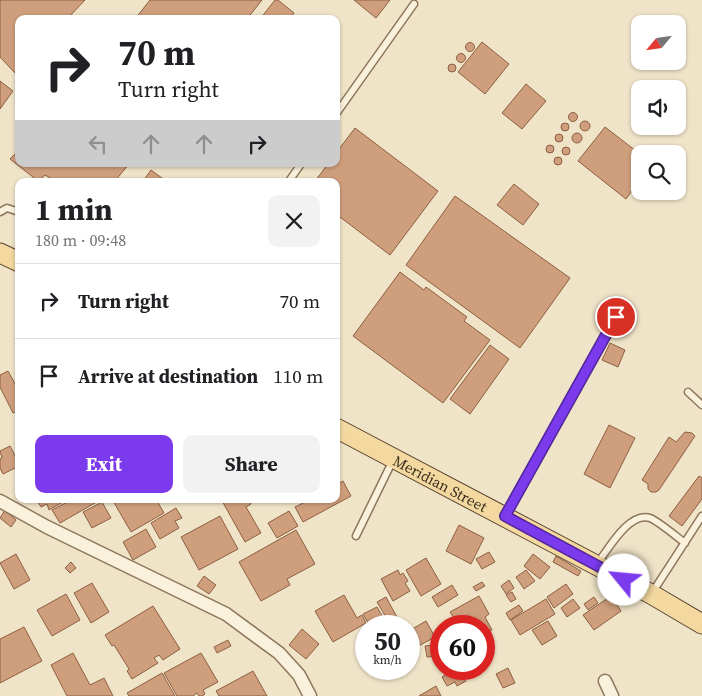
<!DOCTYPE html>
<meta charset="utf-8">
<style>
:root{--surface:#fff;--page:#f2f2f2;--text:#202124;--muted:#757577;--line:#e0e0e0;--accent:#7c3aed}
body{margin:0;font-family:"Source Serif 4",serif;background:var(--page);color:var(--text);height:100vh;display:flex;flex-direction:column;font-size:19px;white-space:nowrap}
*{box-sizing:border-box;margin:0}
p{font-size:16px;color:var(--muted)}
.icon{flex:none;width:28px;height:28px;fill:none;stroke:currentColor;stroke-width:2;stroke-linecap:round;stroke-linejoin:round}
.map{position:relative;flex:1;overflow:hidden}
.sheet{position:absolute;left:15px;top:178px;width:325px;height:325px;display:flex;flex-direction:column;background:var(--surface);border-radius:10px;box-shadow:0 1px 4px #0004}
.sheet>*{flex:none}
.hud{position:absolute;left:15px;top:15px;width:325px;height:152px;border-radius:10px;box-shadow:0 1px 4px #0004;background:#fff;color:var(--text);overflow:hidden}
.needle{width:32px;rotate:241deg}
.fabs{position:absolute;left:631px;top:15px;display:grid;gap:10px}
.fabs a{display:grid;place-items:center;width:55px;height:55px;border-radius:10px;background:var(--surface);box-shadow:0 1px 4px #0004;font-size:25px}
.speed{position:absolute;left:355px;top:615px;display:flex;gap:10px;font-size:25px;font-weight:700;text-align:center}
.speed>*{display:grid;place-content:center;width:65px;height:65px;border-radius:50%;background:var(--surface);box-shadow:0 1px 4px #0004;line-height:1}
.speed small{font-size:12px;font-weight:400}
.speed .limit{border:8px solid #d22;background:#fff;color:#111}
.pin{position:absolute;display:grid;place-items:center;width:42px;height:42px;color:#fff;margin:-21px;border:2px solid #fff;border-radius:50%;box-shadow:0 1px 5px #0007}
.me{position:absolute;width:55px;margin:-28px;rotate:298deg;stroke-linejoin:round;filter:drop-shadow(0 0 4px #0008)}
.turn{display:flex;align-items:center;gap:18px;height:105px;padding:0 20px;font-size:22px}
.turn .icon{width:65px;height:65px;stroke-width:2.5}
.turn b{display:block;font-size:35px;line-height:42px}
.lanes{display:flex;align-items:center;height:48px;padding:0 20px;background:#0003;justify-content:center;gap:25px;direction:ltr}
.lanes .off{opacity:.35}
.round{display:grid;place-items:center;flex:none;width:52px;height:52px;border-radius:10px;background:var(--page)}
.head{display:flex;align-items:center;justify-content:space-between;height:85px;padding:0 20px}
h1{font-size:30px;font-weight:700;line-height:38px}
.primary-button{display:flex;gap:10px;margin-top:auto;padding:10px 20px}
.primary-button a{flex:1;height:58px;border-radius:10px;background:var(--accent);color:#fff;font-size:20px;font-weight:700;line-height:58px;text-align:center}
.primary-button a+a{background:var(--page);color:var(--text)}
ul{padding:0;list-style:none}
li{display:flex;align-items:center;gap:15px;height:75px;padding:0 20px;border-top:1px solid var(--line)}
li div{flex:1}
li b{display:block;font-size:19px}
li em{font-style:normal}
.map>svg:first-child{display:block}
.building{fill:#cf9f7d;stroke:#8d5f41}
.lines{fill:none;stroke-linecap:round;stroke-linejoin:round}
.lane-casing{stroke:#8d765c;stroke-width:9}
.street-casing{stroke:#8d765c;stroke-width:15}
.primary-casing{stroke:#5b4430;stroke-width:21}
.lane{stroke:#faf1dc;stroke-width:6}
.street{stroke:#faf1dc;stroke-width:12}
.primary{stroke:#f3d9a0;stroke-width:19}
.route-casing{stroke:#51269a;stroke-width:12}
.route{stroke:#7c3aed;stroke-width:9}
.labels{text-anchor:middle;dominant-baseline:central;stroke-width:4;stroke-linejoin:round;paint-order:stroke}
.street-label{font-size:15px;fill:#3d2e20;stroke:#f7eed8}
</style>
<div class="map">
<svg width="702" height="696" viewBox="0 0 702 696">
<rect width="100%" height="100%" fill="#f0e4c8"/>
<!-- building -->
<path class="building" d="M 0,0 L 85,0 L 67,19 L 19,19 L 19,69 L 15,73 L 0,57 Z
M 150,0 L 262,0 L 247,19 L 135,19 Z
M 275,0 L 278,0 L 294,13 L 290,19 L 260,19 Z
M 354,0 L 390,0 L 376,18 Z
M 482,42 L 509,64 L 485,94 L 458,72 Z
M465.5 47a4.5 4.5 0 1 1 9 0a4.5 4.5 0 1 1-9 0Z
M456.5 58a4.5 4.5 0 1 1 9 0a4.5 4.5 0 1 1-9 0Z
M448 68a4 4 0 1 1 8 0a4 4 0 1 1-8 0Z
M 0,81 L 13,91 L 0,109 Z
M 526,84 L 546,101 L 522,129 L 502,113 Z
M568.5 117a4.5 4.5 0 1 1 9 0a4.5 4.5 0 1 1-9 0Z
M580 126a5 5 0 1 1 10 0a5 5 0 1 1-10 0Z
M561 127a4 4 0 1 1 8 0a4 4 0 1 1-8 0Z
M 605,127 L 640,154 L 640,180 L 626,199 L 578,161 Z
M 355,128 L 438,191 L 390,255 L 336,214 L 336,181 L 315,181 L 328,164 L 336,164 L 336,153 Z
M572 138a5 5 0 1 1 10 0a5 5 0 1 1-10 0Z
M555 138a4 4 0 1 1 8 0a4 4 0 1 1-8 0Z
M546 149a4 4 0 1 1 8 0a4 4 0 1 1-8 0Z
M562 151a4 4 0 1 1 8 0a4 4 0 1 1-8 0Z
M 19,150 L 19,164 L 129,164 L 115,181 L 56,181 L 45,175 L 38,181 L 10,159 Z
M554 161a4 4 0 1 1 8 0a4 4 0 1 1-8 0Z
M 151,170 L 166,181 L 143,181 Z
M 514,184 L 539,204 L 523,225 L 497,205 Z
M 455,196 L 570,278 L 520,348 L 406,265 Z
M 400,272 L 424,290 L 426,287 L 467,317 L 464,321 L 490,340 L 443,403 L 353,336 Z
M 610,343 L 625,350 L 618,367 L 602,360 Z
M 490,345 L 509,359 L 470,414 L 450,399 Z
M 8,371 L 19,391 L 19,410 L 13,413 L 0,387 L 0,375 Z
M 609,425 L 635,438 L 610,488 L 584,474 Z
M 685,432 L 692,433 L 695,436 L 659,490 L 656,492 L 651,492 L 648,489 L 648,484 L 642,480 L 669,437 L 676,442 Z
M 10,446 L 19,463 L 19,466 L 3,474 L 0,468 L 0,459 L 2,458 L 0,451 Z
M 699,476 L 702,478 L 702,499 L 682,526 L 669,516 Z
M 343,481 L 351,496 L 303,522 L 295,507 L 311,499 L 336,499 L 336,485 Z
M 36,499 L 61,499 L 63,502 L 49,510 L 47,504 L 41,507 Z
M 73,499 L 102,499 L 60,523 L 52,510 Z
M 112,499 L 156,499 L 164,513 L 131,532 Z
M 221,499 L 248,499 L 251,504 L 246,507 L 261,533 L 245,542 Z
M 102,502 L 111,518 L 92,528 L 83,512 Z
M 176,508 L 182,518 L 175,521 L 179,528 L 160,539 L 151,523 Z
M 5,510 L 16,520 L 11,527 L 0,518 Z
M 289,511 L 298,526 L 277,538 L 268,523 Z
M 220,516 L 238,549 L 199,570 L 181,537 Z
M 459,525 L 484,538 L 471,564 L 446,551 Z
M 146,529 L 156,547 L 133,560 L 123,542 Z
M 296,530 L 315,564 L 287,579 L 290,585 L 261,601 L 239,562 Z
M 489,552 L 495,562 L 482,569 L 476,559 Z
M 16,554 L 30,580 L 14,589 L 0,563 Z
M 533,554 L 550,567 L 540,579 L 524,566 Z
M 556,556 L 581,571 L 578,576 L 553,562 Z
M 426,558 L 441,584 L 421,596 L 406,570 Z
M 71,562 L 76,568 L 70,573 L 65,568 Z
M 398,570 L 400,575 L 403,573 L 408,581 L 405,583 L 410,591 L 393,601 L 381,579 Z
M 526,570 L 535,581 L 524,589 L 516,577 Z
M 204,576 L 216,585 L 209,594 L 197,586 Z
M 509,580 L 514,588 L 506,594 L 501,586 Z
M 482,582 L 485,586 L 476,591 L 473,587 Z
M 92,583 L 109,612 L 91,623 L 74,593 Z
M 566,584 L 573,594 L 554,608 L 547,597 Z
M 452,585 L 458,595 L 438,607 L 432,597 Z
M 512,592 L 516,599 L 511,602 L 506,595 Z
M 66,594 L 80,620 L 52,636 L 37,610 Z
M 344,595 L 357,618 L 362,615 L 366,623 L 333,642 L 315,611 Z
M 479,596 L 489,614 L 485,617 L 492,630 L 484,634 L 484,626 L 459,626 L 450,612 Z
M 611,596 L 621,611 L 594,630 L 583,615 Z
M 386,597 L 398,619 L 390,624 L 377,602 Z
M 594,597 L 598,603 L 588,610 L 584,604 Z
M 546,599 L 555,614 L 520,635 L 511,620 Z
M 573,599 L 580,608 L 567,617 L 561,608 Z
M 519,605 L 523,611 L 510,620 L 506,613 Z
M 153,606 L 180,649 L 163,660 L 159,655 L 154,658 L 158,663 L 132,679 L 127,671 L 129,669 L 114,645 L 112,646 L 105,635 Z
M 377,607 L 387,624 L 384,626 L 370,626 L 363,614 Z
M 426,621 L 435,637 L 413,649 L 409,641 L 409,631 Z
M 548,621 L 557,636 L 542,645 L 532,630 Z
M 24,627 L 42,661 L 0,683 L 0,639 Z
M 302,629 L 319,644 L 306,659 L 289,645 Z
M 228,640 L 231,646 L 217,653 L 214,647 Z
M 441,644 L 441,656 L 427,657 L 425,646 Z
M 73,653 L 90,685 L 104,678 L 113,696 L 67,696 L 51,665 Z
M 201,653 L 218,682 L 203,690 L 205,694 L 202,696 L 199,696 L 197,693 L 193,696 L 177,696 L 164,673 Z
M 508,668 L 515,683 L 503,688 L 496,674 Z
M 456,669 L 458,669 L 466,681 L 457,686 L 455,682 L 447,686 L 442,677 Z
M 253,671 L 267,696 L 219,696 L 216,691 Z
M 162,673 L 175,696 L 129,696 L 127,693 Z
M 436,686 L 441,696 L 419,696 Z"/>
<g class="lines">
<!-- lane casing -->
<g class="lane-casing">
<path id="lane" d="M 336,114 L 414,4
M 289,181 L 301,164
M 0,212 L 7,208 L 19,212
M 688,392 L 702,405
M 506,515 L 616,317
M 356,536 L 393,460
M 597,564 C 608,550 629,511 650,518 C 658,521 677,537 685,543
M 652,593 L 702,516"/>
</g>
<!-- street casing -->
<g class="street-casing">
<path id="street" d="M 0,501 L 47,527 L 226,614 L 279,653 L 299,675 L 310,696
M 605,681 L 612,696"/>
</g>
<!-- primary casing -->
<g class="primary-casing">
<g id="primary">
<path d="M 0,253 L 19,262"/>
<path id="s1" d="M 336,428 L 651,594 L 702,624"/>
</g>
</g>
<!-- lane -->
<use href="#lane" class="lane"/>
<!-- street -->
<use href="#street" class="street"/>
<!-- primary -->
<use href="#primary" class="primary"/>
</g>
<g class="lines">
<!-- route casing -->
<g class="route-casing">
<path id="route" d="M 616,317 L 505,516 L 624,580"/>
</g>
<!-- route -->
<use href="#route" class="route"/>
</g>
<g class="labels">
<!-- street labels -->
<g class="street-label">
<text stroke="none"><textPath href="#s1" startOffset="118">Meridian Street</textPath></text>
</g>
</g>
</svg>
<div class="fabs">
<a><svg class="needle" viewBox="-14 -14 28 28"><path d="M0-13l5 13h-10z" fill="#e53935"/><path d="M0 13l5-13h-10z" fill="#757577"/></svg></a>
<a><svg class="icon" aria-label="sound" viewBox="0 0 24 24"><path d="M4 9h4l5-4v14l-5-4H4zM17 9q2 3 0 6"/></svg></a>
<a><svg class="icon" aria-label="search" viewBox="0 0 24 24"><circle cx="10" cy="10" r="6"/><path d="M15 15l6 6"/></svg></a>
</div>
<div class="speed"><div>50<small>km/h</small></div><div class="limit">60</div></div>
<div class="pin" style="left:616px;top:317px;background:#d93025"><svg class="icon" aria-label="arrive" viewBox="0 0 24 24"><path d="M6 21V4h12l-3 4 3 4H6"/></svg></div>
<svg class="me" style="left:624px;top:580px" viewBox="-20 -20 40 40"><circle r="19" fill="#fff"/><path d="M0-13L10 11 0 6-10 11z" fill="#7c3aed"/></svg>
<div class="hud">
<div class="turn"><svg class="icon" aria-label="right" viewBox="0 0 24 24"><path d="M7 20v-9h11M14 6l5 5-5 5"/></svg><div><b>70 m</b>Turn right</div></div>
<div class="lanes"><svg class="icon off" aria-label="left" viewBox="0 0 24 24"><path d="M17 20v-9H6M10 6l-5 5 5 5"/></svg><svg class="icon off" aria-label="ahead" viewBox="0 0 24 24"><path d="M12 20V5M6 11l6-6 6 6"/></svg><svg class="icon off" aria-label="ahead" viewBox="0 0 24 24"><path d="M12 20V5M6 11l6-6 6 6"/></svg><svg class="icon" aria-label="right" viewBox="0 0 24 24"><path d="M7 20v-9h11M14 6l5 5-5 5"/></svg></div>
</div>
<section class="sheet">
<div class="head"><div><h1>1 min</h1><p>180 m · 09:48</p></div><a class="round"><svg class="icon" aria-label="close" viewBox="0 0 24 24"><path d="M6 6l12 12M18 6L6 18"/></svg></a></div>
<ul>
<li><svg class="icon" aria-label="right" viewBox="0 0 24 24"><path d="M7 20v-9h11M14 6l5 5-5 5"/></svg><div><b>Turn right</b></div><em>70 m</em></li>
<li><svg class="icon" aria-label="arrive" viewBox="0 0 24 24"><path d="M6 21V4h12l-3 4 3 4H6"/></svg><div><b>Arrive at destination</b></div><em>110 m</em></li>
</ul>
<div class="primary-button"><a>Exit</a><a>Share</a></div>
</section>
</div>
